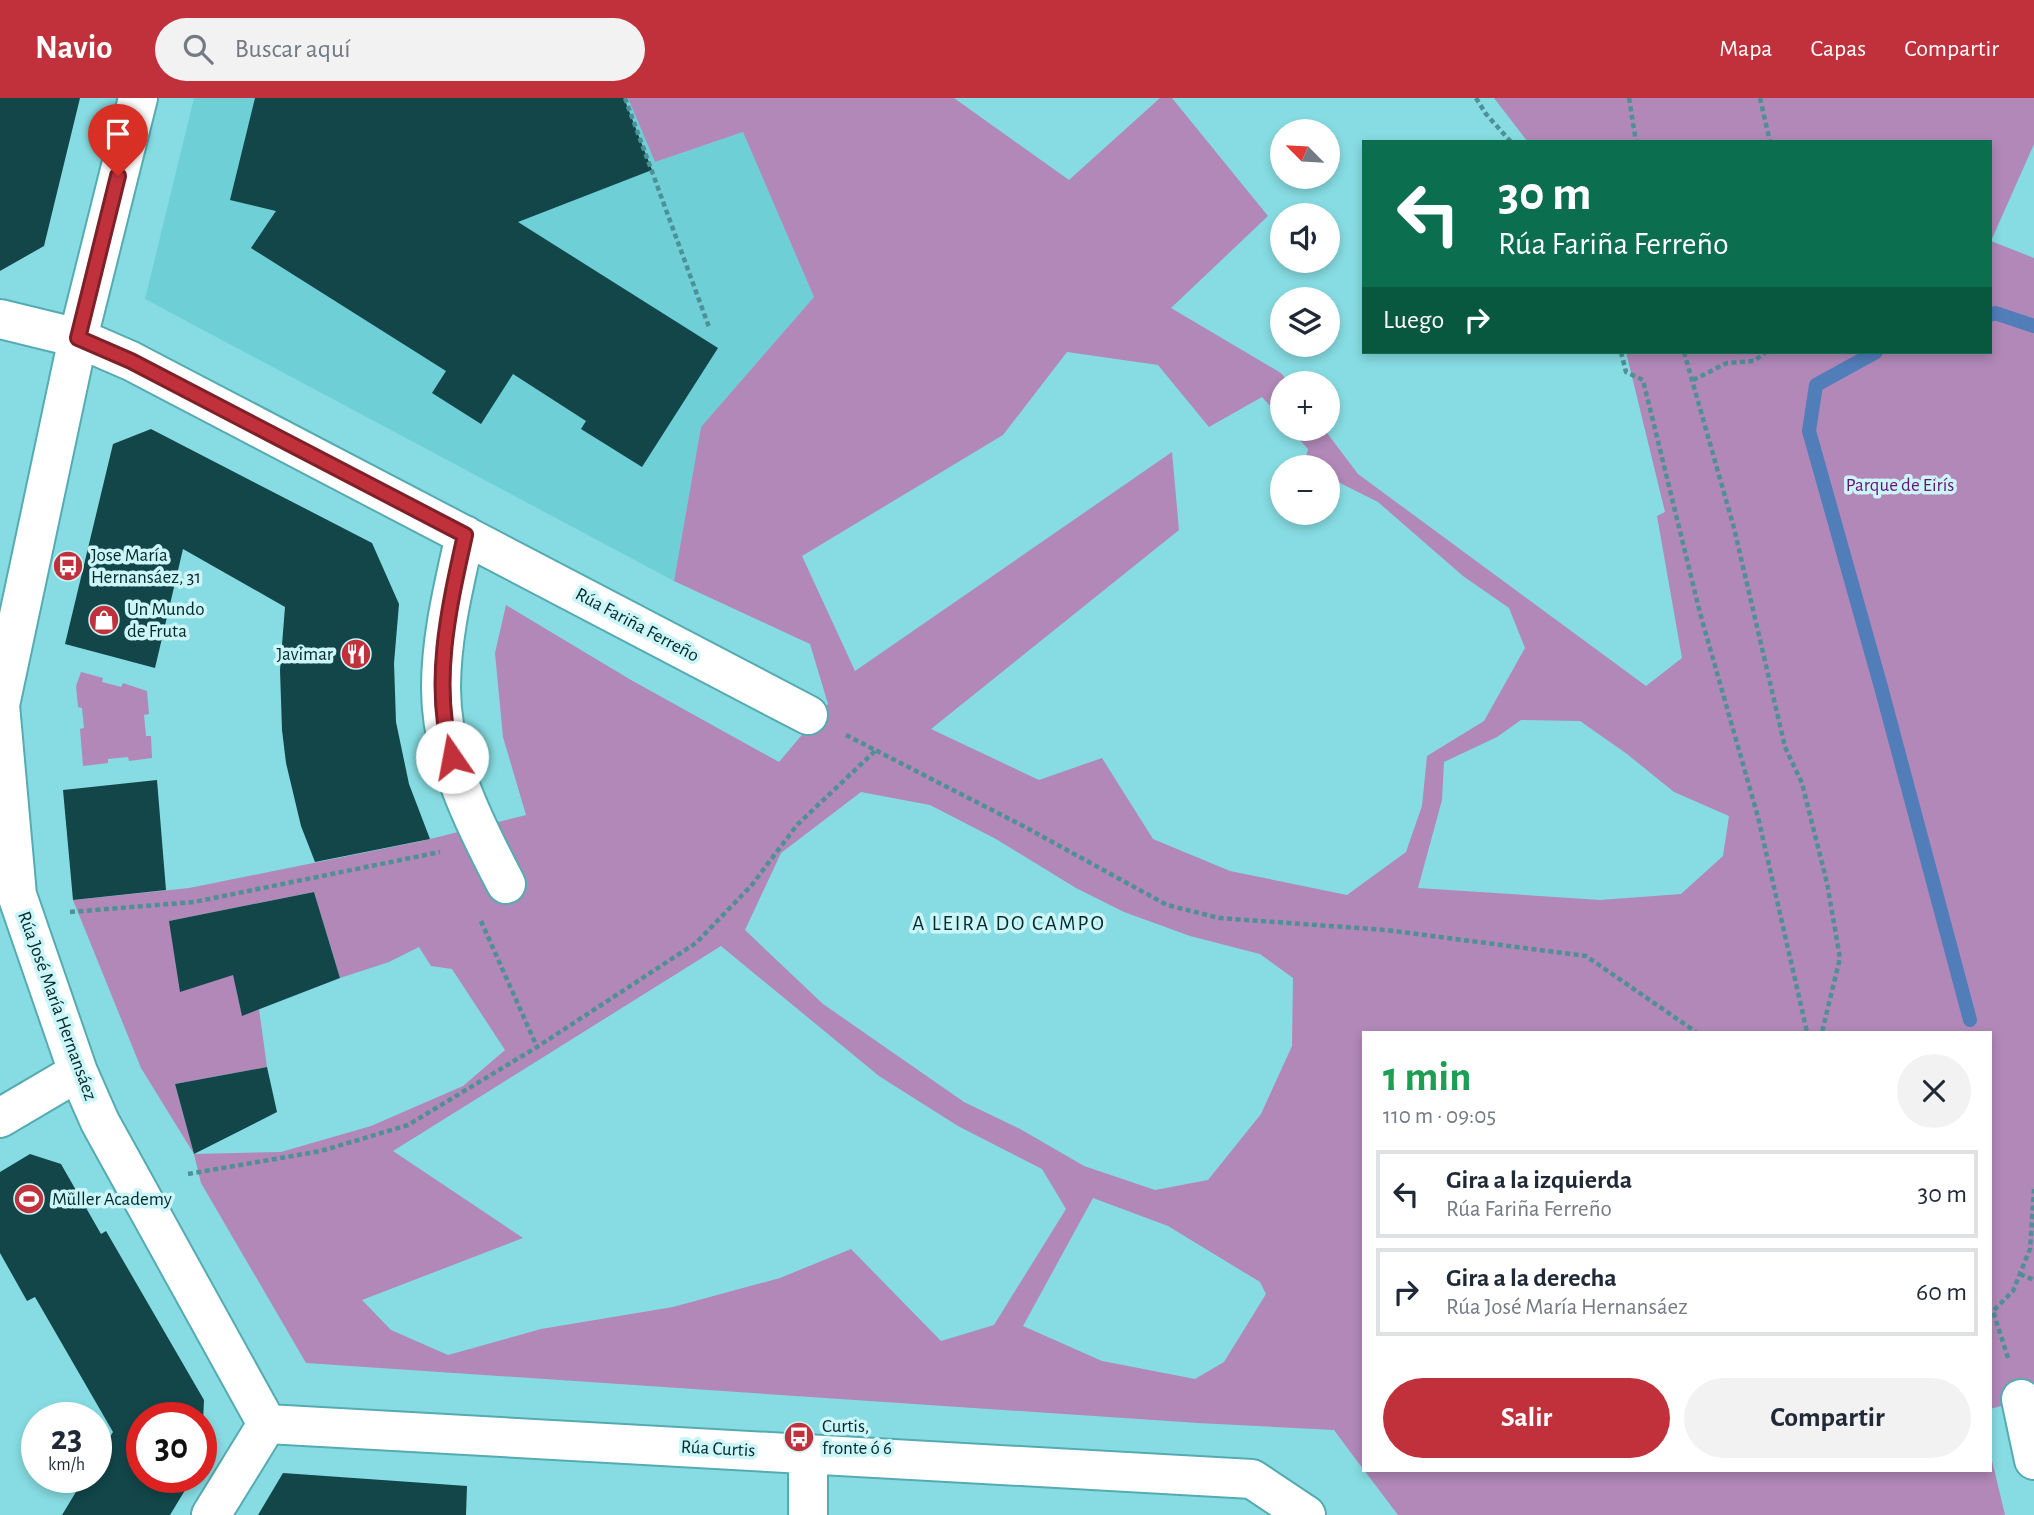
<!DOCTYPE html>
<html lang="es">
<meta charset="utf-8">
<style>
:root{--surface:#fff;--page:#f2f2f3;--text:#1f2937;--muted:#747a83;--line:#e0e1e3;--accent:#c1313c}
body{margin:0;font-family:"Alegreya Sans",sans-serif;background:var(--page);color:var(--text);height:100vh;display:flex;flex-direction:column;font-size:26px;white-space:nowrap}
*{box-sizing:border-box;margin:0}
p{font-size:23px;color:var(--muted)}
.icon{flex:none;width:38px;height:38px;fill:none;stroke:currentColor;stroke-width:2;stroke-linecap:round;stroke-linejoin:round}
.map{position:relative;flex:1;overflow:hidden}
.details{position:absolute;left:1362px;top:933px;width:630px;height:441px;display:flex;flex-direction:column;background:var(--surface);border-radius:0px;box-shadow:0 4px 10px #0003}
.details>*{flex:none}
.top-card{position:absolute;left:1362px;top:42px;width:630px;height:214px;border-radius:0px;box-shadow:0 4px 10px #0003;background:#0b6e4f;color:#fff;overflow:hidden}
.needle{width:46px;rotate:294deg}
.controls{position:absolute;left:1270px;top:21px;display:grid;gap:14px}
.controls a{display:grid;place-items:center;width:70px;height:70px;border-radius:50%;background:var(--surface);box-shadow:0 4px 10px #0003;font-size:35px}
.speed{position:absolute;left:21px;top:1304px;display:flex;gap:14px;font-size:35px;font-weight:700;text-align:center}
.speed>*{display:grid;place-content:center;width:91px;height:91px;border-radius:50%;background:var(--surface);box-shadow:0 4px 10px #0003;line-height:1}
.speed small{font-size:18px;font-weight:400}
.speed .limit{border:10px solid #d22;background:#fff;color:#111}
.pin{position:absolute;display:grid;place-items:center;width:60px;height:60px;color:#fff;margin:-72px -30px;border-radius:50% 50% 50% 0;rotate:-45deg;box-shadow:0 0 7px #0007}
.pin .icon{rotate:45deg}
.me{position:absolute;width:77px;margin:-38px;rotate:348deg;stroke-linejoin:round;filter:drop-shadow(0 0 5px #0008)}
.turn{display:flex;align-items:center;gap:24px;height:147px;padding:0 21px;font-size:32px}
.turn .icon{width:91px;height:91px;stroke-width:2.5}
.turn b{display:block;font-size:49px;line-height:60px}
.then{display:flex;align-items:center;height:66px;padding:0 21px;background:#0003;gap:14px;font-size:26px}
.round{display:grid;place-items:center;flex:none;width:74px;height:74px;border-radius:37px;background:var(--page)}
.headline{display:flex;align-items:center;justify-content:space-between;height:119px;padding:0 21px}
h1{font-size:42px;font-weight:600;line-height:52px;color:#1e9e55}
.button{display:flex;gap:14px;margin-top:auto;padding:14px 21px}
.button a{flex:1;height:80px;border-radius:42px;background:var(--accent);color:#fff;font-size:28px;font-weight:600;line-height:80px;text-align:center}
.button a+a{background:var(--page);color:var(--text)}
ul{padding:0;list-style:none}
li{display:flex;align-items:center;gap:21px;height:88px;margin:0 14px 10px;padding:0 7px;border:4px solid var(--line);border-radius:0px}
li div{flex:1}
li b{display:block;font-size:26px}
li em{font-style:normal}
header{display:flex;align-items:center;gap:42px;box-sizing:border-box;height:98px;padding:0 35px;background:var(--accent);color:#fff}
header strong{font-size:33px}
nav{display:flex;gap:38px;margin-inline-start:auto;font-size:24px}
.search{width:490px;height:63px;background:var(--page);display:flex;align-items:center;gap:18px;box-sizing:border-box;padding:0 24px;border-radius:38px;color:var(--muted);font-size:26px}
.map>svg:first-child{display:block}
.built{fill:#6ecfd7}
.green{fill:#b188b8;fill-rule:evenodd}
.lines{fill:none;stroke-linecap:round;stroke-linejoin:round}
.stream{stroke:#517db9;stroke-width:14}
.building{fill:#124649}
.minor-casing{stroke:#55abb1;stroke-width:42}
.path{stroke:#4e9095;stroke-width:4.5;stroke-dasharray:5 3.5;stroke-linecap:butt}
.minor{stroke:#fff;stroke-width:38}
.route-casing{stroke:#7d2027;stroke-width:18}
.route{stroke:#c1313c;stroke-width:12}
.labels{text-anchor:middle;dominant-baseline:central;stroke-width:7;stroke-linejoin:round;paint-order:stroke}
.park-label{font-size:19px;fill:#681375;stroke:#ccf5f8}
.poi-label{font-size:19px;fill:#02292c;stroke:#ccf5f8;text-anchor:start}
.street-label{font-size:19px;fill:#02292c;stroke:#ccf5f8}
.neighbourhood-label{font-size:21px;letter-spacing:2px;fill:#02292c;stroke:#ccf5f8}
</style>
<header>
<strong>Navio</strong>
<div class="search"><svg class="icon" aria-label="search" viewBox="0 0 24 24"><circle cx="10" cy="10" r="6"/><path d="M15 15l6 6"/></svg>Buscar aquí</div>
<nav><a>Mapa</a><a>Capas</a><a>Compartir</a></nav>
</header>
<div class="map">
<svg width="2034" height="1417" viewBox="0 0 2034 1417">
<rect width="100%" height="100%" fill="#86dce2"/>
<!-- built -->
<path class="built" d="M 194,0 L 628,0 L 655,64 L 743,34 L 814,199 L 701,329 L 674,483 L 145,201 Z"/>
<!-- green -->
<path class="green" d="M 628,0 L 954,0 L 1069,82 L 1160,0 L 1172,0 L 1268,118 L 1171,210 L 1281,275 L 1289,285 L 1283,285 L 1283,322 L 1262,299 L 1209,329 L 1158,267 L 1067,254 L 1003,337 L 802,458 L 855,573 L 1172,354 L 1179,432 L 931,631 L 1039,682 L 1102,660 L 1153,741 L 1230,773 L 1347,797 L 1406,754 L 1422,708 L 1427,658 L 1484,623 L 1525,550 L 1509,510 L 1463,478 L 1378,404 L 1328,379 L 1328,369 L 1310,369 L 1304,367 L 1308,351 L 1290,331 L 1324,331 L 1358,376 L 1646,588 L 1682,560 L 1657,418 L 1665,414 L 1626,254 L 1990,254 L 1990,44 L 1528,44 L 1494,0 L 2034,0 L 2034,46 L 1991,143 L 2034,160 L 2034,1299 L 1990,1311 L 1990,934 L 1363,934 L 1363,1371 L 1334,1332 L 1198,1325 L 306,1265 L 201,1085 L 194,1056 L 141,970 L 73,802 L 189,790 L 422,743 L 526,717 L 503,639 L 495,555 L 506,507 L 631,582 L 779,664 L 828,606 L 810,546 L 674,483 L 701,329 L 814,199 L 743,34 L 655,64 ZM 1521,622 L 1580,623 L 1627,656 L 1674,694 L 1729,718 L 1723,758 L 1681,796 L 1600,802 L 1418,790 L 1442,702 L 1444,664 L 1497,639 ZM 861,694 L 930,707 L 996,741 L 1076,790 L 1124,814 L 1190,838 L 1260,856 L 1293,880 L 1292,948 L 1261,1016 L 1208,1082 L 1155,1092 L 1084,1068 L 1022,1032 L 964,1004 L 823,906 L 745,832 L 781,755 ZM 314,794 L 340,880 L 389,864 L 419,849 L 431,868 L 452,871 L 505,952 L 463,988 L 371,1028 L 281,1054 L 194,1056 L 175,986 L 267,969 L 259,911 L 242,917 L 233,877 L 169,823 ZM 721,848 L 879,978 L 958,1028 L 1042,1071 L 1066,1111 L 994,1227 L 941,1243 L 851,1151 L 780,1180 L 673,1209 L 541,1231 L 448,1257 L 391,1232 L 362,1202 L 523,1140 L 393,1053 ZM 1093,1100 L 1168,1128 L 1260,1184 L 1266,1196 L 1224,1264 L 1195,1281 L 1102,1263 L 1023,1228 Z
M 81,574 L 103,580 L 102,584 L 121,589 L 123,585 L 147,593 L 149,616 L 144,617 L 146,638 L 151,638 L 152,660 L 129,663 L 128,659 L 108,661 L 108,665 L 83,668 L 80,631 L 84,630 L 82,610 L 78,609 L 76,588 Z
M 1990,1354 L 2005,1417 L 1398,1417 L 1364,1372 L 1990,1372 Z"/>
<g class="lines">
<!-- stream -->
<path class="stream" d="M 1990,217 L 1995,215 L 2034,228
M 1876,254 L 1816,287 L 1809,333 L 1881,589 L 1970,922"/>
</g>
<!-- building -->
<path class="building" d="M 0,0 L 80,0 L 44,148 L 0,173 Z
M 255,0 L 624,0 L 652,72 L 518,124 L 718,250 L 642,369 L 581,331 L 586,323 L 513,276 L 481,326 L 432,295 L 446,273 L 251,150 L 276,113 L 230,102 Z
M 151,331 L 372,445 L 399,506 L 394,565 L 396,624 L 409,686 L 430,741 L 315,764 L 301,728 L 286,665 L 282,632 L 280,572 L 285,509 L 183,451 L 155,570 L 65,546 L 113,346 Z
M 157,682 L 166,792 L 73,802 L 63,692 Z
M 314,794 L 340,880 L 242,918 L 233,877 L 180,894 L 169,823 Z
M 267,969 L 277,1014 L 194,1056 L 175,986 Z
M 30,1056 L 61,1066 L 101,1136 L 106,1133 L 204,1302 L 201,1366 L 201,1320 L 142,1320 L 142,1379 L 193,1379 L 170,1417 L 62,1417 L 85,1379 L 96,1379 L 96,1361 L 113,1334 L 35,1199 L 27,1203 L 0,1155 L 0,1074 Z
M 283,1375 L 467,1388 L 466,1417 L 258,1417 Z"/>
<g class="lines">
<!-- minor casing -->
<g class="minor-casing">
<path id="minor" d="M 138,0 L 78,240 L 0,607 L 17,797 L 78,974 L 100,1024 L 267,1326
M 0,221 L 78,240 L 131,263 L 808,617
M 465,437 C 454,487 441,538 441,590 C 441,660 474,725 506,786
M 0,1020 L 78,974
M 2021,1301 L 2034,1362
M 267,1326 L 1252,1381 L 1306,1417
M 211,1417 L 267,1326
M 808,1417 L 808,1356"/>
</g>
<!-- path -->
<path class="path" d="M 625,0 L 709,229
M 1476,0 L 1486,16 L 1511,44
M 1629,0 L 1636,44
M 1760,0 L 1770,44
M 1621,254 L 1626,274 L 1643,282 L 1700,515 L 1758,719 L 1807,934
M 1684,254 L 1734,430 L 1785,649 L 1802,685 L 1827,785 L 1840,860 L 1822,934
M 1693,282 L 1727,265 L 1754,263 L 1766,254
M 846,637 L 1025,729 L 1167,807 L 1219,820 L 1386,832 L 1586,858 L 1696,934
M 70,814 L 194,804 L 440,754
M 481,823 L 537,949
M 188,1076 L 321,1053 L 408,1027 L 537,949 L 696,845 L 751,788 L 797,727 L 876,652
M 2020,1176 L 2034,1182
M 2008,1260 L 1993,1213 L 2013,1193 L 2030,1151 L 2034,1091"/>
<!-- minor -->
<use href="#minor" class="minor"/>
</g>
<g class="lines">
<!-- route casing -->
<g class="route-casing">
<path id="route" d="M 118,78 L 78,240 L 131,263 L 465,437 C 449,509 431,586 452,659"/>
</g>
<!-- route -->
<use href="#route" class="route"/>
</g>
<!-- icons -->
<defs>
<g id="bus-disc" transform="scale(1.575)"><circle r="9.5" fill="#c1313c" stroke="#ccf5f8"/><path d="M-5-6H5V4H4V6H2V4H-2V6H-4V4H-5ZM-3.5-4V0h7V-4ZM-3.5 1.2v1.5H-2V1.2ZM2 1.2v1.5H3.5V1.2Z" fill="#fff"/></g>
<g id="shop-disc" transform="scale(1.575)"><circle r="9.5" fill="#c1313c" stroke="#ccf5f8"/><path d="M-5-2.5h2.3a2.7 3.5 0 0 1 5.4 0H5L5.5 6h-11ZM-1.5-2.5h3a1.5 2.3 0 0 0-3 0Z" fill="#fff"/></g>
<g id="restaurant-disc" transform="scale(1.575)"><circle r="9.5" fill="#c1313c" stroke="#ccf5f8"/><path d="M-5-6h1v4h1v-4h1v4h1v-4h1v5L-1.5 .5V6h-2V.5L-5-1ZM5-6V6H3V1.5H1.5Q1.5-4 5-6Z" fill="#fff"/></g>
<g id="stadium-disc" transform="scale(1.575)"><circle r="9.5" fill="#c1313c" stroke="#ccf5f8"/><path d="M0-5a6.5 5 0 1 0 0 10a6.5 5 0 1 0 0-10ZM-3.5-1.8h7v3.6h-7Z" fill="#fff"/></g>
</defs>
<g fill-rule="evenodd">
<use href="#bus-disc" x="68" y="468"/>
<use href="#shop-disc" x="104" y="522"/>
<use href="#restaurant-disc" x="356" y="556"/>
<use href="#stadium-disc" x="29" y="1101"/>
<use href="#bus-disc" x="799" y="1339"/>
</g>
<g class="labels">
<!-- park labels -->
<g class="park-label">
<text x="1900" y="387">Parque de Eirís</text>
</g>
<!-- poi labels -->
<g class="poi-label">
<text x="91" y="457">Jose María<tspan x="91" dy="22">Hernansáez, 31</tspan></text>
<text x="127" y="511">Un Mundo<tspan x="127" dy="22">de Fruta</tspan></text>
<text x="333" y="556" text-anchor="end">Javimar</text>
<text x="52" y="1101">Müller Academy</text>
<text x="822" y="1328">Curtis,<tspan x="822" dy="22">fronte ó 6</tspan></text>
</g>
<!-- street labels -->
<g class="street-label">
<text transform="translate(637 527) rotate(28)">Rúa Fariña Ferreño</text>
<text transform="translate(57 908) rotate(70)">Rúa José María Hernansáez</text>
<text transform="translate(718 1351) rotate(3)">Rúa Curtis</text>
</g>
<!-- neighbourhood labels -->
<g class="neighbourhood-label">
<text x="1009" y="825">A LEIRA DO CAMPO</text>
</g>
</g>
</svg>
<div class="controls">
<a><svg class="needle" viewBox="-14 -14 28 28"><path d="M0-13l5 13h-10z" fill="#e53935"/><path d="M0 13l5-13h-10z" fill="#747a83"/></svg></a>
<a><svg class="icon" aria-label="sound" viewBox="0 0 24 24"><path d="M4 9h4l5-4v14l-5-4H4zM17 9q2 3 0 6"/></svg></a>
<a><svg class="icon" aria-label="layers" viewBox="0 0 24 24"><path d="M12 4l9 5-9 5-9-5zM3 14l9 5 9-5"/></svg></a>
<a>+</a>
<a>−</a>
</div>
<div class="speed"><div>23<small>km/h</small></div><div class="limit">30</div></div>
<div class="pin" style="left:118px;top:78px;background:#d93025"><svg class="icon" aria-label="arrive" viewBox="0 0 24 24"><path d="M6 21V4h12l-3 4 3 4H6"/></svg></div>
<svg class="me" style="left:452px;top:659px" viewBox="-20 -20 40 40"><circle r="19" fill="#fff"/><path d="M0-13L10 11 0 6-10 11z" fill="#c1313c"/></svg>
<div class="top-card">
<div class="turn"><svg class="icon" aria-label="left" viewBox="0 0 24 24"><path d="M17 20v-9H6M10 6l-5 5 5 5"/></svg><div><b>30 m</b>Rúa Fariña Ferreño</div></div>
<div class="then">Luego<svg class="icon" aria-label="right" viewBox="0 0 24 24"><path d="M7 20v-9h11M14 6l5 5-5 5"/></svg></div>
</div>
<section class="details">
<div class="headline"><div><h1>1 min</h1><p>110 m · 09:05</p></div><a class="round"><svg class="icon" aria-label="close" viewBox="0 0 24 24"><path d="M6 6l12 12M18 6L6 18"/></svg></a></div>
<ul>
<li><svg class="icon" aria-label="left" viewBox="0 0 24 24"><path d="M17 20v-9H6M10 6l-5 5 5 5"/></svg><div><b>Gira a la izquierda</b><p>Rúa Fariña Ferreño</p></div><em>30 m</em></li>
<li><svg class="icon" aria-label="right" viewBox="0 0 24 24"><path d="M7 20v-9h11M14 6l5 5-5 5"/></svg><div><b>Gira a la derecha</b><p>Rúa José María Hernansáez</p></div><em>60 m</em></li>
</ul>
<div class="button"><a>Salir</a><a>Compartir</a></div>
</section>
</div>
